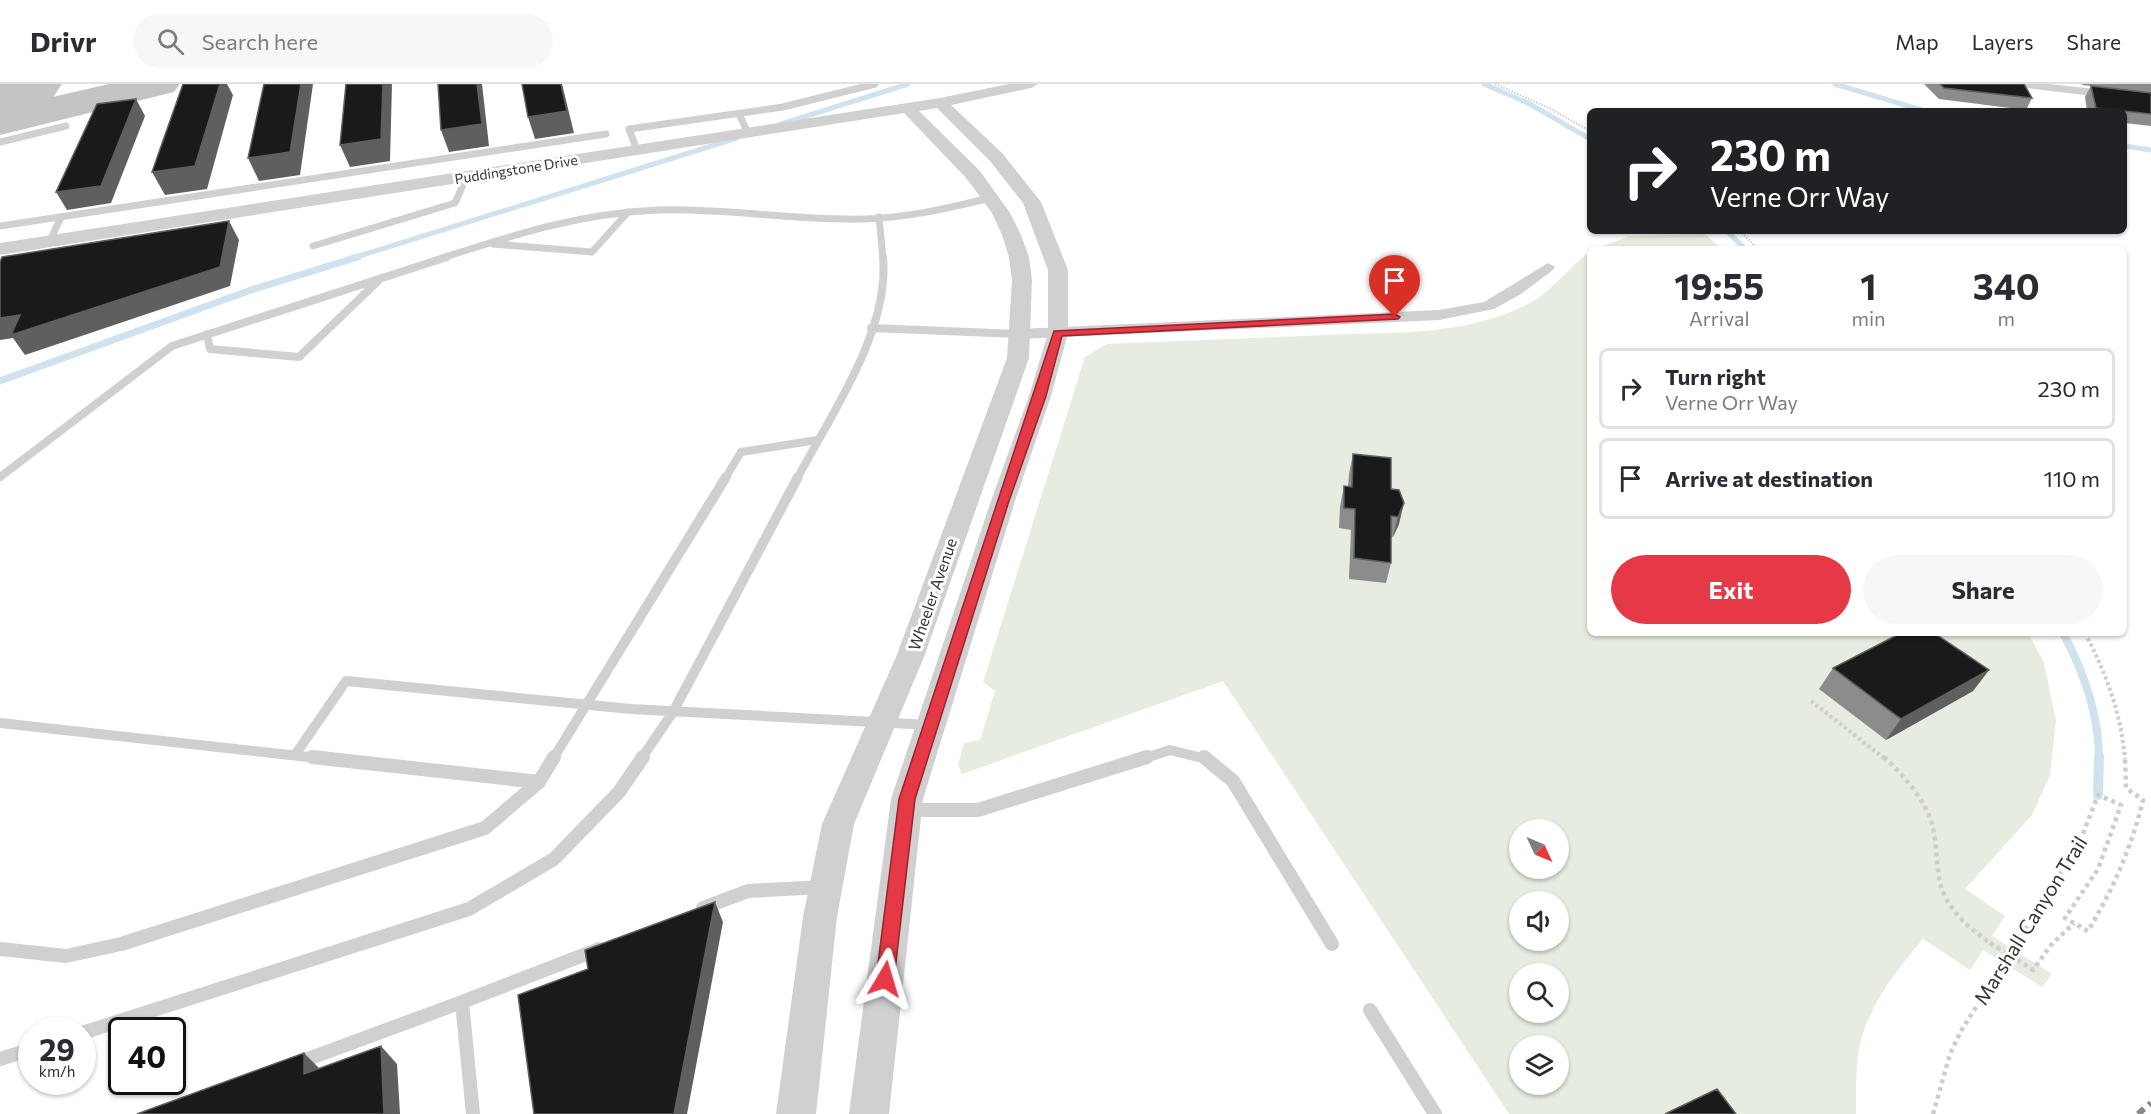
<!DOCTYPE html>
<style>
:root{--surface:#fff;--page:#f7f7f7;--text:#2b2b33;--muted:#7c7c81;--line:#e1e1e2;--accent:#e63946}
body{margin:0;font-family:Commissioner,sans-serif;background:var(--page);color:var(--text);height:100vh;display:flex;flex-direction:column;font-size:22px;white-space:nowrap}
*{box-sizing:border-box;margin:0}
p{font-size:20px;color:var(--muted)}
.icon{flex:none;width:33px;height:33px;fill:none;stroke:currentColor;stroke-width:2;stroke-linecap:round;stroke-linejoin:round}
.map{position:relative;flex:1;overflow:hidden}
.panel{position:absolute;left:1587px;top:162px;width:540px;height:390px;display:flex;flex-direction:column;background:var(--surface);border-radius:9px;box-shadow:0 2px 4px #0004}
.panel>*{flex:none}
.guide{position:absolute;left:1587px;top:24px;width:540px;height:126px;border-radius:9px;box-shadow:0 2px 4px #0004;background:#202124;color:#fff;overflow:hidden}
.needle{width:39px;rotate:134deg}
.buttons{position:absolute;left:1509px;top:735px;display:grid;gap:12px}
.buttons a{display:grid;place-items:center;width:60px;height:60px;border-radius:50%;background:var(--surface);box-shadow:0 2px 4px #0004;font-size:30px}
.speed{position:absolute;left:18px;top:933px;display:flex;gap:12px;font-size:30px;font-weight:700;text-align:center}
.speed>*{display:grid;place-content:center;width:78px;height:78px;border-radius:50%;background:var(--surface);box-shadow:0 2px 4px #0004;line-height:1}
.speed small{font-size:15px;font-weight:400}
.speed .limit{border:3px solid #111;border-radius:9px;background:#fff;color:#111}
.pin{position:absolute;display:grid;place-items:center;width:51px;height:51px;color:#fff;margin:-62px -26px;border-radius:50% 50% 50% 0;rotate:-45deg;box-shadow:0 0 6px #0007}
.pin .icon{rotate:45deg}
.me{position:absolute;width:66px;margin:-33px;rotate:7deg;stroke-linejoin:round;filter:drop-shadow(0 0 4px #0008)}
.turn{display:flex;align-items:center;gap:21px;height:126px;padding:0 24px;font-size:27px}
.turn .icon{width:78px;height:78px;stroke-width:2.5}
.turn b{display:block;font-size:42px;line-height:51px}
.eta{display:flex;justify-content:space-evenly;align-items:center;height:102px;text-align:center}
.eta b{font-size:36px;font-weight:700;line-height:42px}
.button{display:flex;gap:12px;margin-top:auto;padding:12px 24px}
.button a{flex:1;height:69px;border-radius:36px;background:var(--accent);color:#fff;font-size:24px;font-weight:700;line-height:69px;text-align:center}
.button a+a{background:var(--page);color:var(--text)}
ul{padding:0;list-style:none}
li{display:flex;align-items:center;gap:18px;height:81px;margin:0 12px 9px;padding:0 12px;border:3px solid var(--line);border-radius:9px}
li div{flex:1}
li b{display:block;font-size:22px}
li em{font-style:normal}
header{display:flex;align-items:center;gap:36px;box-sizing:border-box;height:84px;padding:0 30px;background:var(--surface);border-bottom:2px solid var(--line)}
header strong{font-size:28px}
nav{display:flex;gap:33px;margin-inline-start:auto;font-size:21px}
.search{width:420px;height:54px;background:var(--page);display:flex;align-items:center;gap:15px;box-sizing:border-box;padding:0 21px;border-radius:33px;color:var(--muted);font-size:22px}
.map>svg:first-child{display:block}
.green{fill:#e6ecdf;fill-rule:evenodd}
.lines{fill:none;stroke-linecap:round;stroke-linejoin:round}
.stream-far3{stroke:#cfe2ee;stroke-width:5}
.stream-far2{stroke:#cfe2ee;stroke-width:7}
.stream-far1{stroke:#cfe2ee;stroke-width:8}
.stream{stroke:#cfe2ee;stroke-width:10}
.taxiway{fill:#c4c4c4;fill-rule:evenodd}
.runway{fill:#c4c4c4;fill-rule:evenodd}
.path-far2{stroke:#cdcdcd;stroke-width:2;stroke-dasharray:1.5 1.5;stroke-linecap:butt}
.path-far1{stroke:#cdcdcd;stroke-width:4;stroke-dasharray:3 3;stroke-linecap:butt}
.path{stroke:#cdcdcd;stroke-width:4.5;stroke-dasharray:4 4;stroke-linecap:butt}
.service-far3{stroke:#d0d0d0;stroke-width:7}
.service-far2{stroke:#d0d0d0;stroke-width:8}
.service-far1{stroke:#d0d0d0;stroke-width:10}
.service{stroke:#d0d0d0;stroke-width:14}
.minor{fill:#d0d0d0;fill-rule:evenodd}
.tertiary{fill:#d0d0d0;fill-rule:evenodd}
.rail{stroke:#888;stroke-width:6;stroke-dasharray:8 6;stroke-linecap:butt}
.path-bridge{stroke:#cdcdcd;stroke-width:4.5;stroke-dasharray:4 4;stroke-linecap:butt}
.wall{fill:#8c8c8c}
.shaded-wall{fill:#5f5f5f}
.building{fill:#1a1a1a;stroke:#5f5f5f;stroke-width:1.5}
.route{fill:#e63946;stroke:#96252e;stroke-width:1.5}
.labels{text-anchor:middle;dominant-baseline:central;stroke-width:6;stroke-linejoin:round;paint-order:stroke}
.far-street-label{font-size:14px;fill:#333;stroke:#fff}
.street-label{font-size:16px;fill:#333;stroke:#fff}
.near-street-label{font-size:20px;fill:#333;stroke:#fff}
</style>
<header>
<strong>Drivr</strong>
<div class="search"><svg class="icon" aria-label="search" viewBox="0 0 24 24"><circle cx="10" cy="10" r="6"/><path d="M15 15l6 6"/></svg>Search here</div>
<nav><a>Map</a><a>Layers</a><a>Share</a></nav>
</header>
<div class="map">
<svg width="2151" height="1030" viewBox="0 0 2151 1030">
<rect width="100%" height="100%" fill="#fff"/>
<!-- green -->
<path class="green" d="M 1705,150 L 1722,165 L 1596,165 L 1629,152 Z
M 1590,168 L 1590,549 L 2028,549 L 2044,579 L 2056,637 L 2050,691 L 2032,731 L 1965,805 L 2005,832 L 1992,852 L 2052,890 L 2042,903 L 1983,866 L 1970,886 L 1923,855 C 1900,882 1878,909 1865,943 C 1855,969 1856,1002 1856,1030 L 1509,1030 L 1223,597 L 962,690 L 958,681 L 964,659 L 980,656 L 995,607 L 983,598 L 1085,273 L 1107,260 C 1180,257 1253,254 1326,251 C 1392,248 1464,252 1524,222 C 1552,209 1566,185 1590,168 ZM 1520,746 L 1558,746 L 1558,784 L 1520,784 ZM 1520,818 L 1558,818 L 1558,856 L 1520,856 ZM 1520,890 L 1558,890 L 1558,928 L 1520,928 ZM 1520,962 L 1558,962 L 1558,1000 L 1520,1000 Z"/>
<g class="lines">
<!-- stream-far3 -->
<path class="stream-far3" d="M 1484,0 L 1528,19 L 1590,55
M 1835,0 L 1925,27
M 781,40 L 908,0
M 2124,62 L 2151,66
M 1727,147 L 1745,165
M 353,174 L 737,54"/>
<!-- stream-far2 -->
<path class="stream-far2" d="M 0,297 L 251,206 L 358,173"/>
<!-- stream-far1 -->
<path class="stream-far1" d="M 2063,549 C 2084,588 2099,630 2099,675"/>
<!-- stream -->
<path class="stream" d="M 2098,711 L 2099,673"/>
<!-- taxiway -->
<path class="taxiway" d="M 109,0 L 180,0 L 174,8 L 0,51 L 0,25 Z"/>
<!-- runway -->
<path class="runway" d="M 0,0 L 62,0 L 48,21 L 0,33 Z"/>
<!-- path-far2 -->
<path class="path-far2" d="M 1495,0 L 1549,24 L 1590,47
M 1740,147 L 1758,165"/>
<!-- path-far1 -->
<path class="path-far1" d="M 2085,549 C 2106,589 2121,629 2125,675
M 1811,617 L 1885,675"/>
<!-- path -->
<path class="path" d="M 1884,673 C 1904,692 1924,714 1932,740 C 1936,755 1936,771 1938,786 C 1941,821 1964,840 1990,859
M 2024,880 L 2033,886 L 2051,861 L 2074,839
M 1933,1030 L 1950,970 L 1961,947 L 2079,760 L 2098,711 L 2121,721 L 2098,785 L 2065,834 L 2088,847 C 2113,805 2132,763 2143,716 L 2126,704 L 2125,673"/>
<!-- service-far3 -->
<path class="service-far3" d="M 739,30 L 748,49
M 0,58 L 66,42
M 637,66 L 629,45 L 783,23 L 875,0
M 879,133 L 883,174
M 0,142 L 606,50
M 50,157 L 61,133
M 493,160 L 592,168 L 628,128
M 313,162 L 455,119 L 467,92
M 442,174 C 516,150 581,129 659,126 C 727,124 796,137 864,135 C 906,134 949,124 990,114"/>
<!-- service-far2 -->
<path class="service-far2" d="M 871,244 L 1019,250
M 207,250 L 210,265 L 299,273 L 378,197
M 0,393 L 172,262 L 447,173
M 725,395 L 741,368 L 817,356
M 797,395 C 831,330 890,247 883,173"/>
<!-- service-far1 -->
<path class="service-far1" d="M 0,639 L 326,675
M 295,671 L 346,597 L 631,625 L 930,641
M 553,675 L 726,393
M 641,675 L 673,628 L 798,393
M 1142,675 L 1170,666 L 1206,675"/>
<!-- service -->
<path class="service" d="M 312,673 L 539,698
M 1204,673 L 1233,697 L 1332,860
M 909,726 L 978,726 L 1147,673
M 703,824 L 748,807 L 822,803
M 0,865 L 66,872 L 121,860 L 485,744 L 539,698 L 554,673
M 462,918 L 599,865
M 1370,926 L 1435,1030
M 82,949 L 469,825 L 554,775 L 619,708 L 643,673
M 0,975 L 32,965
M 297,979 L 462,918 L 473,1030"/>
<!-- minor -->
<path class="minor" d="M 2012,0 L 2049,0 L 2151,11 L 2151,19 L 2018,3 Z
M 1548,179 L 1555,183 L 1553,186 L 1521,210 L 1494,225 L 1439,236 L 1019,255 L 1011,250 L 1019,245 L 1439,226 L 1484,218 Z"/>
<!-- tertiary -->
<path class="tertiary" d="M 1009,0 L 1038,0 L 1031,4 L 951,21 L 1002,69 L 1041,118 L 1068,186 L 1068,249 L 1051,312 L 1015,417 L 923,715 L 889,1030 L 849,1030 L 891,715 L 991,417 L 1029,312 L 1048,249 L 1048,186 L 1023,119 L 990,77 L 937,24 L 919,27 L 980,87 L 1010,129 L 1021,151 L 1029,173 L 1032,196 L 1029,274 L 924,573 L 854,740 L 837,833 L 816,1030 L 776,1030 L 803,833 L 822,740 L 896,573 L 1007,274 L 1012,196 L 1009,173 L 1002,151 L 992,129 L 967,95 L 904,29 L 0,171 L 0,159 L 940,14 Z"/>
<!-- rail -->
<path class="rail" d="M 2138,1030 L 2151,1019"/>
<!-- path-bridge -->
<path class="path-bridge" d="M 1990,859 L 2024,880"/>
</g>
<!-- wall -->
<path class="wall" d="M 1924,0 L 2024,0 L 2032,14 L 2026,26 L 1939,15 Z
M 2082,0 L 2151,0 L 2151,42 L 2124,39 L 2124,27 L 2087,27 L 2085,13 L 2091,2 L 2082,1 Z
M 1353,370 L 1391,405 L 1399,406 L 1399,440 L 1393,453 L 1391,453 L 1391,479 L 1386,499 L 1349,495 L 1351,446 L 1339,444 L 1340,423 L 1344,402 L 1348,403 L 1349,390 Z
M 1833,584 L 1989,586 L 1973,607 L 1886,656 L 1819,605 Z"/>
<!-- shaded-wall -->
<path class="shaded-wall" d="M 220,0 L 227,0 L 233,11 L 207,105 L 165,111 L 152,88 Z
M 301,0 L 313,0 L 300,91 L 259,97 L 248,74 Z
M 383,0 L 392,0 L 390,77 L 350,83 L 340,61 Z
M 477,0 L 482,0 L 489,62 L 449,68 L 441,46 Z
M 561,0 L 562,0 L 574,49 L 535,55 L 528,33 Z
M 136,15 L 145,32 L 111,119 L 67,126 L 56,108 Z
M 229,137 L 239,156 L 230,202 L 25,271 L 13,254 L 0,256 L 0,234 Z
M 1404,419 L 1399,440 L 1393,453 L 1398,433 Z
M 1989,586 L 1973,607 L 1886,656 L 1901,635 Z
M 715,818 L 723,838 L 687,1030 L 674,1030 Z
M 381,962 L 397,980 L 400,1030 L 384,1030 Z
M 304,969 L 322,987 L 304,990 Z"/>
<!-- building -->
<path class="building" d="M 183,0 L 220,0 L 195,82 L 152,88 Z
M 264,0 L 301,0 L 290,68 L 248,74 Z
M 346,0 L 383,0 L 381,55 L 340,61 Z
M 438,0 L 477,0 L 482,40 L 441,46 Z
M 522,0 L 561,0 L 567,27 L 528,33 Z
M 1940,0 L 2024,0 L 2032,14 L 1944,4 Z
M 2091,2 L 2151,9 L 2151,30 L 2096,24 Z
M 136,15 L 101,102 L 56,108 L 97,20 Z
M 229,137 L 220,183 L 11,251 L 20,231 L 0,234 L 0,178 L 2,173 Z
M 1353,370 L 1391,374 L 1391,405 L 1399,406 L 1404,419 L 1398,433 L 1391,432 L 1391,479 L 1354,474 L 1355,425 L 1344,424 L 1344,402 L 1352,403 Z
M 1901,549 L 1934,549 L 1989,586 L 1901,635 L 1833,584 Z
M 715,818 L 674,1030 L 534,1030 L 518,911 L 588,885 L 585,866 Z
M 381,962 L 384,1030 L 137,1030 L 304,969 L 304,990 Z
M 1717,1005 L 1736,1030 L 1665,1030 Z"/>
<!-- route -->
<path class="route" d="M 1395,230 L 1400,233 L 1398,235 L 1062,252 L 1046,312 L 1009,417 L 915,715 L 894,895 L 892,901 L 885,903 L 879,901 L 876,895 L 899,715 L 1054,247 Z"/>
<g class="labels">
<!-- far-street labels -->
<g class="far-street-label">
<text transform="translate(516 85) rotate(-9)">Puddingstone Drive</text>
</g>
<!-- street labels -->
<g class="street-label">
<text transform="translate(932 510) rotate(-71)">Wheeler Avenue</text>
</g>
<!-- near-street labels -->
<g class="near-street-label">
<text transform="translate(2030 836) rotate(-58)">Marshall Canyon Trail</text>
</g>
</g>
</svg>
<div class="buttons">
<a><svg class="needle" viewBox="-14 -14 28 28"><path d="M0-13l5 13h-10z" fill="#e53935"/><path d="M0 13l5-13h-10z" fill="#7c7c81"/></svg></a>
<a><svg class="icon" aria-label="sound" viewBox="0 0 24 24"><path d="M4 9h4l5-4v14l-5-4H4zM17 9q2 3 0 6"/></svg></a>
<a><svg class="icon" aria-label="search" viewBox="0 0 24 24"><circle cx="10" cy="10" r="6"/><path d="M15 15l6 6"/></svg></a>
<a><svg class="icon" aria-label="layers" viewBox="0 0 24 24"><path d="M12 4l9 5-9 5-9-5zM3 14l9 5 9-5"/></svg></a>
</div>
<div class="speed"><div>29<small>km/h</small></div><div class="limit">40</div></div>
<div class="pin" style="left:1395px;top:233px;background:#d93025"><svg class="icon" aria-label="arrive" viewBox="0 0 24 24"><path d="M6 21V4h12l-3 4 3 4H6"/></svg></div>
<svg class="me" style="left:885px;top:895px" viewBox="-20 -20 40 40"><path d="M0-17L14 15 0 8-14 15z" fill="#e63946" stroke="#fff" stroke-width="4"/></svg>
<div class="guide">
<div class="turn"><svg class="icon" aria-label="right" viewBox="0 0 24 24"><path d="M7 20v-9h11M14 6l5 5-5 5"/></svg><div><b>230 m</b>Verne Orr Way</div></div>
</div>
<section class="panel">
<div class="eta">
<div><b>19:55</b><p>Arrival</p></div>
<div><b>1</b><p>min</p></div>
<div><b>340</b><p>m</p></div>
</div>
<ul>
<li><svg class="icon" aria-label="right" viewBox="0 0 24 24"><path d="M7 20v-9h11M14 6l5 5-5 5"/></svg><div><b>Turn right</b><p>Verne Orr Way</p></div><em>230 m</em></li>
<li><svg class="icon" aria-label="arrive" viewBox="0 0 24 24"><path d="M6 21V4h12l-3 4 3 4H6"/></svg><div><b>Arrive at destination</b></div><em>110 m</em></li>
</ul>
<div class="button"><a>Exit</a><a>Share</a></div>
</section>
</div>
